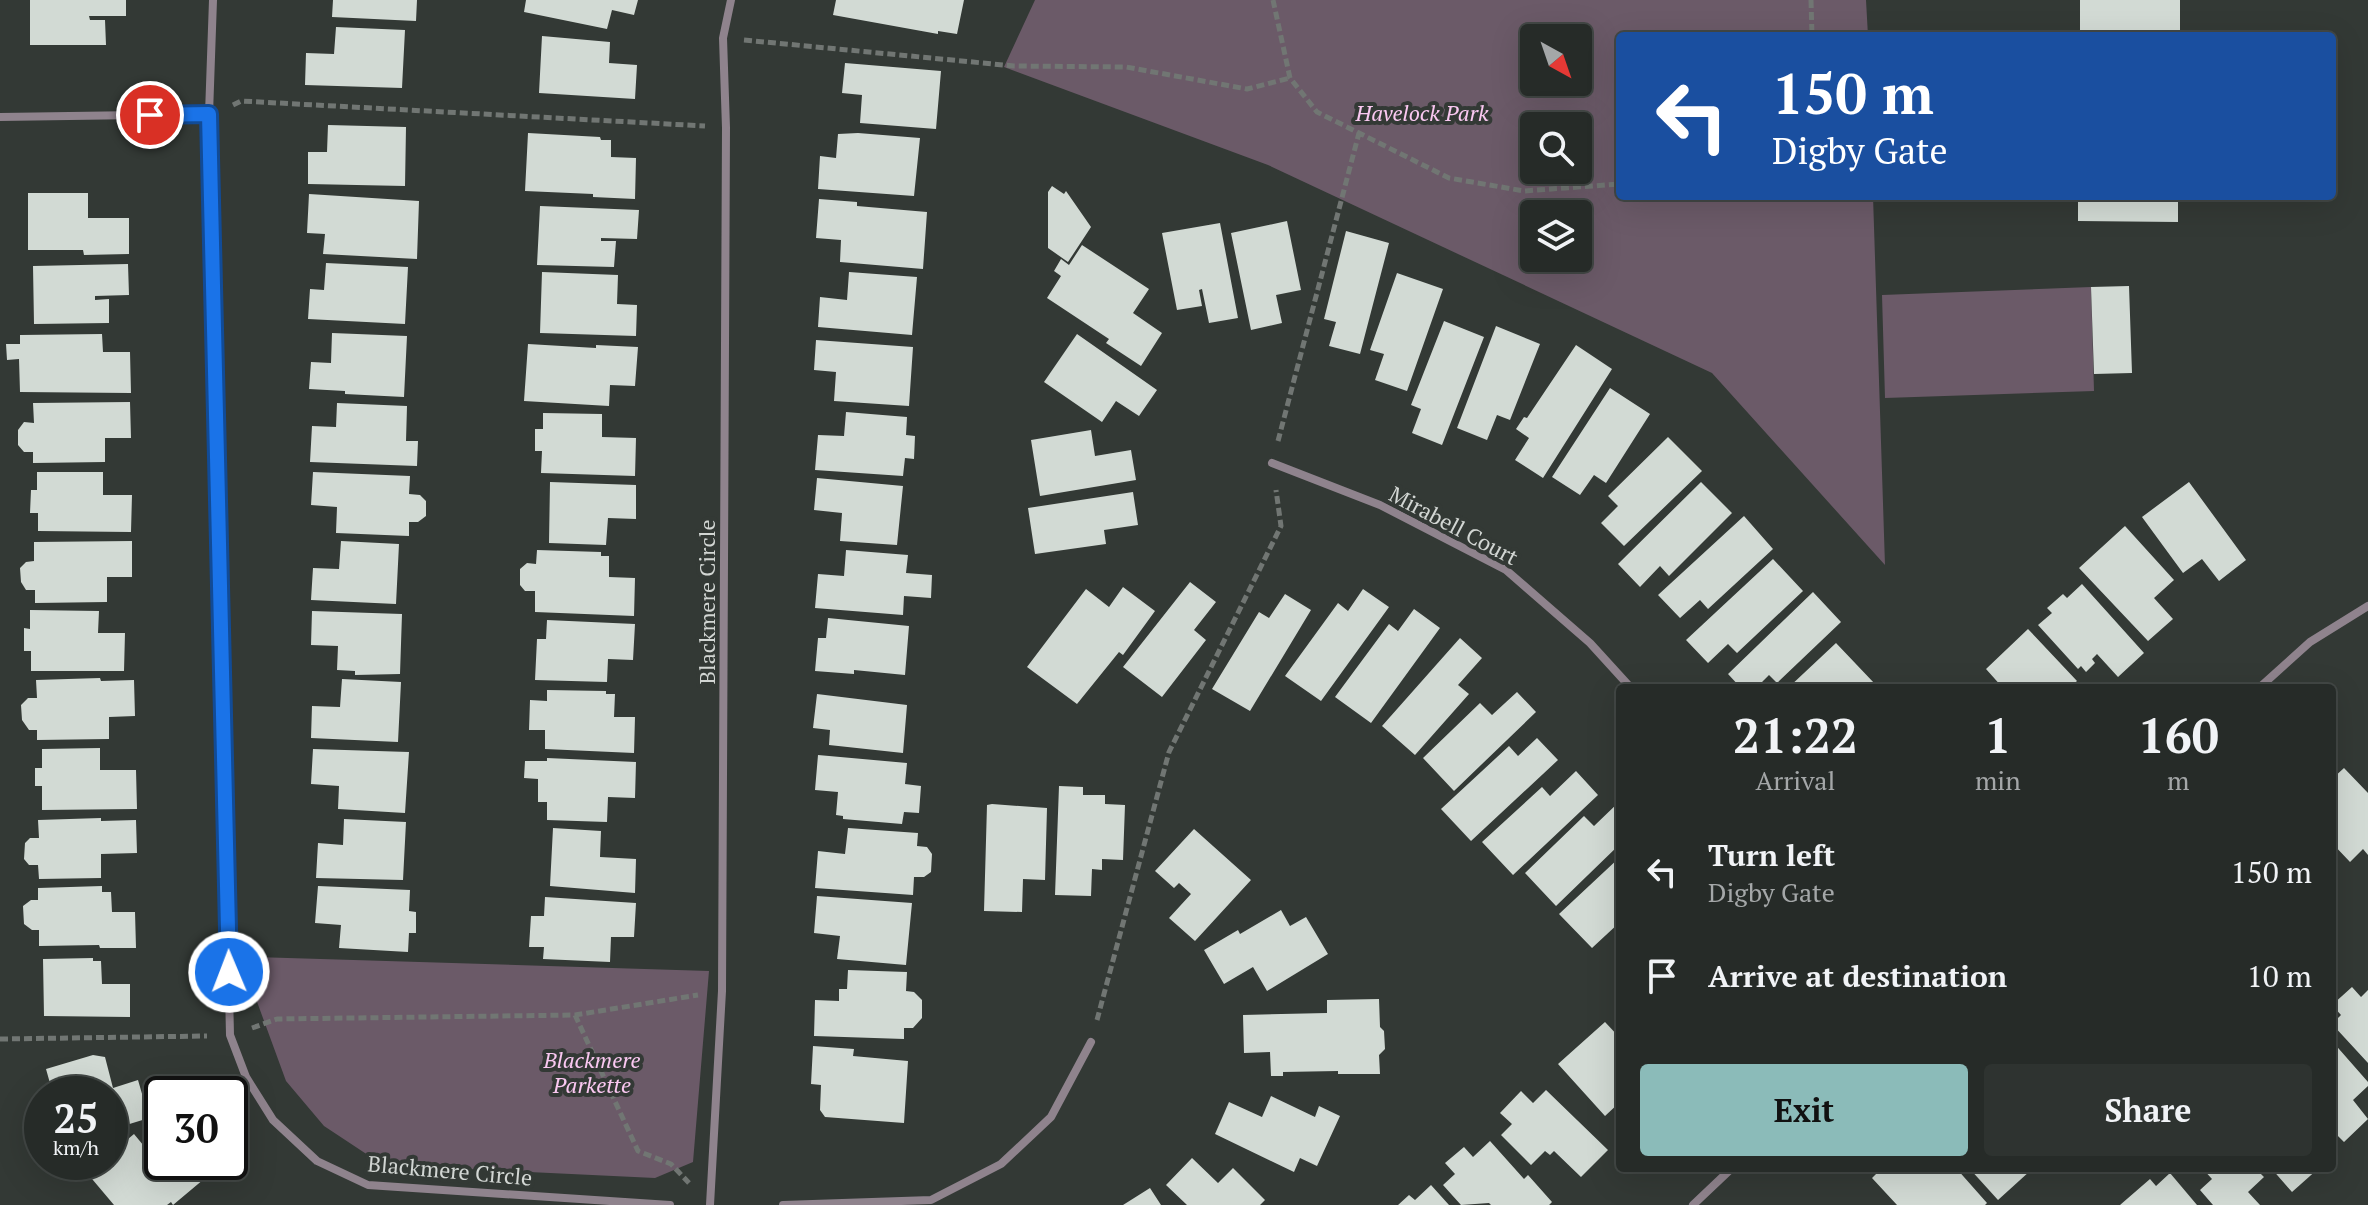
<!DOCTYPE html>
<style>
:root{--surface:#262b28;--page:#2e3330;--text:#f1f3f6;--muted:#a4a7a8;--line:#424745;--accent:#8bbbb9}
body{margin:0;font-family:"PT Serif",serif;background:var(--page);color:var(--text);height:100vh;display:flex;flex-direction:column;font-size:30px;white-space:nowrap}
*{box-sizing:border-box;margin:0}
p{font-size:26px;color:var(--muted)}
.icon{flex:none;width:44px;height:44px;fill:none;stroke:currentColor;stroke-width:2;stroke-linecap:round;stroke-linejoin:round}
.map{position:relative;flex:1;overflow:hidden}
.panel{position:absolute;left:1616px;top:684px;width:720px;height:488px;display:flex;flex-direction:column;background:var(--surface);border-radius:8px;box-shadow:0 8px 32px #0002,0 0 0 2px var(--line)}
.panel>*{flex:none}
.top-card{position:absolute;left:1616px;top:32px;width:720px;height:168px;border-radius:8px;box-shadow:0 8px 32px #0002,0 0 0 2px var(--line);background:#1a4fa0;color:#fff;overflow:hidden}
.needle{width:52px;rotate:140deg}
.controls{position:absolute;left:1520px;top:24px;display:grid;gap:16px}
.controls a{display:grid;place-items:center;width:72px;height:72px;border-radius:8px;background:var(--surface);box-shadow:0 8px 32px #0002,0 0 0 2px var(--line);font-size:40px}
.speed{position:absolute;left:24px;top:1076px;display:flex;gap:16px;font-size:40px;font-weight:700;text-align:center}
.speed>*{display:grid;place-content:center;width:104px;height:104px;border-radius:50%;background:var(--surface);box-shadow:0 8px 32px #0002,0 0 0 2px var(--line);line-height:1}
.speed small{font-size:20px;font-weight:400}
.speed .limit{border:4px solid #111;border-radius:12px;background:#fff;color:#111}
.pin{position:absolute;display:grid;place-items:center;width:68px;height:68px;color:#fff;margin:-34px;border:4px solid #fff;border-radius:50%;box-shadow:0 2px 8px #0007}
.me{position:absolute;width:88px;margin:-44px;rotate:359deg;stroke-linejoin:round;filter:drop-shadow(0 0 6px #0008)}
.turn{display:flex;align-items:center;gap:28px;height:168px;padding:0 24px;font-size:36px}
.turn .icon{width:104px;height:104px;stroke-width:2.5}
.turn b{display:block;font-size:56px;line-height:68px}
.eta{display:flex;justify-content:space-evenly;align-items:center;height:136px;text-align:center}
.eta b{font-size:48px;font-weight:800;line-height:56px}
.cta{display:flex;gap:16px;margin-top:auto;padding:16px 24px}
.cta a{flex:1;height:92px;border-radius:8px;background:var(--accent);color:#111;font-size:32px;font-weight:800;line-height:92px;text-align:center}
.cta a+a{background:var(--page);color:var(--text)}
ul{padding:0;list-style:none}
li{display:flex;align-items:center;gap:24px;height:104px;padding:0 24px}
li div{flex:1}
li b{display:block;font-size:30px}
li em{font-style:normal}
.map>svg:first-child{display:block}
.green{fill:#6b5a68;fill-rule:evenodd}
.building{fill:#d2dad4}
.lines{fill:none;stroke-linecap:round;stroke-linejoin:round}
.path{stroke:#717673;stroke-width:5;stroke-dasharray:8 4;stroke-linecap:butt}
.minor{stroke:#8f838d;stroke-width:8}
.route-casing{stroke:#114b97;stroke-width:20}
.route{stroke:#1a73e8;stroke-width:14}
.labels{text-anchor:middle;dominant-baseline:central;stroke-width:8;stroke-linejoin:round;paint-order:stroke}
.park-label{font-size:22px;font-style:italic;fill:#fac8f1;stroke:#333935}
.street-label{font-size:22px;fill:#d2d6d3;stroke:#333935}
</style>
<div class="map">
<svg width="2368" height="1205" viewBox="0 0 2368 1205">
<rect width="100%" height="100%" fill="#333935"/>
<!-- green -->
<path class="green" d="M 1035,0 L 1866,0 L 1868,36 L 1620,36 L 1620,196 L 1873,196 L 1885,565 L 1712,373 L 1268,165 L 1004,67 ZM 1534,38 L 1578,38 L 1578,82 L 1534,82 ZM 1578,126 L 1578,170 L 1534,170 L 1534,126 ZM 1578,214 L 1578,258 L 1534,258 L 1534,214 Z
M 2091,287 L 2094,391 L 1885,398 L 1882,295 Z
M 255,957 L 709,971 L 693,1162 L 655,1178 L 383,1165 L 324,1126 L 286,1081 L 256,999 Z"/>
<!-- building -->
<path class="building" d="M 30,0 L 126,0 L 126,16 L 89,16 L 90,20 L 105,20 L 106,45 L 30,45 Z
M 333,0 L 417,0 L 416,21 L 332,17 Z
M 526,0 L 638,0 L 634,15 L 612,10 L 607,29 L 524,12 Z
M 836,0 L 964,0 L 957,34 L 938,31 L 938,34 L 833,15 Z
M 2080,0 L 2180,0 L 2180,36 L 2080,36 Z
M 336,27 L 405,30 L 402,88 L 305,85 L 306,53 L 334,54 Z
M 542,36 L 610,42 L 609,63 L 637,65 L 635,99 L 539,93 Z
M 845,63 L 941,71 L 936,129 L 860,123 L 862,95 L 842,93 Z
M 328,125 L 406,127 L 405,186 L 308,184 L 308,152 L 327,152 Z
M 528,133 L 600,137 L 601,140 L 611,140 L 611,157 L 636,158 L 635,199 L 593,197 L 593,194 L 525,191 Z
M 858,133 L 920,138 L 914,196 L 818,189 L 820,156 L 836,158 L 838,134 Z
M 1052,186 L 1064,194 L 1066,191 L 1091,227 L 1068,262 L 1048,248 L 1048,192 Z
M 28,193 L 88,193 L 88,218 L 129,218 L 129,254 L 84,255 L 83,250 L 28,250 Z
M 309,194 L 419,201 L 417,259 L 323,254 L 325,234 L 307,233 Z
M 2078,196 L 2178,196 L 2178,222 L 2078,221 Z
M 819,199 L 857,202 L 857,206 L 927,212 L 923,269 L 840,262 L 841,240 L 816,238 Z
M 540,206 L 639,210 L 637,239 L 601,238 L 601,241 L 616,241 L 614,267 L 537,265 Z
M 1287,221 L 1301,290 L 1276,295 L 1282,323 L 1251,330 L 1231,233 Z
M 1220,223 L 1238,318 L 1209,323 L 1202,289 L 1199,290 L 1202,306 L 1177,310 L 1162,233 Z
M 1346,231 L 1389,243 L 1360,354 L 1329,346 L 1336,322 L 1324,319 Z
M 1082,245 L 1149,289 L 1133,313 L 1162,333 L 1141,366 L 1106,343 L 1109,339 L 1047,298 L 1061,276 L 1054,271 L 1061,259 L 1069,265 Z
M 326,263 L 408,267 L 405,324 L 308,319 L 310,289 L 324,290 Z
M 128,264 L 129,295 L 95,296 L 95,300 L 109,299 L 109,323 L 34,324 L 33,266 Z
M 542,272 L 618,275 L 617,304 L 637,305 L 636,336 L 540,333 Z
M 849,272 L 917,277 L 912,335 L 818,327 L 820,297 L 847,300 Z
M 1397,273 L 1443,289 L 1407,391 L 1375,380 L 1384,354 L 1370,350 Z
M 2129,286 L 2132,373 L 2094,374 L 2091,287 Z
M 1444,321 L 1484,337 L 1442,445 L 1412,433 L 1421,409 L 1411,405 Z
M 1496,326 L 1540,344 L 1510,420 L 1497,415 L 1487,440 L 1457,428 Z
M 332,333 L 407,336 L 404,397 L 345,394 L 345,391 L 309,389 L 311,362 L 331,363 Z
M 102,334 L 103,352 L 130,352 L 131,393 L 20,392 L 19,359 L 7,360 L 6,344 L 20,344 L 20,335 Z
M 1077,334 L 1157,390 L 1139,416 L 1116,401 L 1102,422 L 1044,382 Z
M 816,340 L 913,347 L 909,406 L 834,401 L 836,372 L 814,370 Z
M 528,344 L 596,348 L 596,345 L 638,347 L 635,386 L 610,385 L 609,406 L 524,401 Z
M 1576,345 L 1612,369 L 1543,478 L 1515,460 L 1529,438 L 1516,429 L 1524,417 L 1527,418 Z
M 1610,388 L 1650,414 L 1606,483 L 1594,475 L 1580,495 L 1552,477 Z
M 130,402 L 131,438 L 105,438 L 105,462 L 33,463 L 33,452 L 24,452 L 18,445 L 18,430 L 24,422 L 34,423 L 33,403 Z
M 337,403 L 407,406 L 406,441 L 418,441 L 417,466 L 310,462 L 312,426 L 336,427 Z
M 846,412 L 907,417 L 906,435 L 915,436 L 914,459 L 905,458 L 903,476 L 815,470 L 818,435 L 844,436 Z
M 543,413 L 602,414 L 602,437 L 636,438 L 635,476 L 541,473 L 542,451 L 535,451 L 535,429 L 543,429 Z
M 1091,430 L 1095,456 L 1131,450 L 1136,480 L 1040,496 L 1031,440 Z
M 1668,437 L 1702,471 L 1624,546 L 1601,523 L 1618,506 L 1608,496 Z
M 37,472 L 103,472 L 103,495 L 132,495 L 131,532 L 38,531 L 38,513 L 30,513 L 31,490 L 37,490 Z
M 313,472 L 410,476 L 409,494 L 420,495 L 426,501 L 426,516 L 418,522 L 409,522 L 409,536 L 336,533 L 337,507 L 311,505 Z
M 817,478 L 903,486 L 897,545 L 840,541 L 842,513 L 814,510 Z
M 550,482 L 636,485 L 636,519 L 608,518 L 606,545 L 549,543 Z
M 1701,482 L 1732,513 L 1669,576 L 1660,566 L 1640,587 L 1618,564 Z
M 2189,482 L 2246,560 L 2219,581 L 2202,559 L 2183,573 L 2142,517 Z
M 1133,492 L 1138,525 L 1104,530 L 1106,544 L 1035,554 L 1028,508 Z
M 1744,516 L 1773,549 L 1708,609 L 1700,600 L 1680,618 L 1658,595 Z
M 2125,526 L 2174,580 L 2154,598 L 2173,619 L 2148,641 L 2079,568 Z
M 132,541 L 132,577 L 107,577 L 107,602 L 35,603 L 35,590 L 26,590 L 21,582 L 20,568 L 26,562 L 34,561 L 34,542 Z
M 341,541 L 399,544 L 396,604 L 311,600 L 313,568 L 339,569 Z
M 537,550 L 601,552 L 601,556 L 609,556 L 609,577 L 635,578 L 634,616 L 535,612 L 535,591 L 525,591 L 520,585 L 520,569 L 527,563 L 536,564 Z
M 846,550 L 908,555 L 906,573 L 932,575 L 931,598 L 904,596 L 903,615 L 815,608 L 818,574 L 844,576 Z
M 1773,559 L 1803,591 L 1737,653 L 1728,644 L 1708,663 L 1686,640 Z
M 1190,582 L 1216,602 L 1194,630 L 1206,640 L 1162,697 L 1123,667 Z
M 2082,584 L 2144,653 L 2118,677 L 2097,654 L 2092,659 L 2095,663 L 2086,672 L 2081,666 L 2078,669 L 2038,625 L 2052,613 L 2047,608 L 2063,594 L 2067,598 Z
M 1123,587 L 1155,611 L 1123,655 L 1119,652 L 1077,704 L 1027,667 L 1086,589 L 1109,607 Z
M 1363,589 L 1389,607 L 1321,701 L 1285,676 L 1338,603 L 1348,611 Z
M 1813,592 L 1841,622 L 1777,683 L 1769,675 L 1756,688 L 1741,688 L 1728,674 Z
M 1285,594 L 1311,610 L 1250,711 L 1212,689 L 1259,612 L 1269,618 Z
M 1414,609 L 1440,628 L 1371,723 L 1335,697 L 1389,624 L 1398,631 Z
M 30,610 L 99,611 L 98,633 L 125,633 L 124,671 L 31,671 L 31,651 L 24,651 L 24,628 L 30,629 Z
M 312,611 L 402,614 L 400,674 L 355,675 L 355,671 L 337,670 L 338,646 L 311,645 Z
M 828,618 L 909,626 L 905,675 L 854,670 L 854,674 L 815,671 L 818,638 L 826,638 Z
M 547,620 L 635,624 L 633,660 L 608,659 L 607,682 L 535,680 L 537,639 L 546,639 Z
M 2028,629 L 2077,681 L 2069,688 L 2003,688 L 1986,669 Z
M 1460,638 L 1482,658 L 1458,685 L 1469,694 L 1415,755 L 1382,726 Z
M 1836,643 L 1875,684 L 1871,688 L 1788,688 Z
M 100,678 L 101,681 L 134,680 L 135,716 L 109,717 L 109,739 L 37,740 L 37,730 L 29,730 L 22,720 L 21,705 L 28,698 L 37,698 L 36,680 Z
M 342,679 L 401,682 L 398,742 L 311,738 L 312,706 L 340,707 Z
M 547,690 L 606,691 L 606,694 L 615,694 L 614,717 L 635,717 L 634,753 L 545,749 L 545,730 L 529,730 L 530,700 L 547,701 Z
M 1517,692 L 1536,712 L 1454,791 L 1423,758 L 1480,703 L 1492,715 Z
M 817,694 L 907,705 L 903,753 L 829,745 L 830,730 L 813,728 Z
M 1537,738 L 1558,760 L 1471,841 L 1441,809 L 1509,746 L 1518,756 Z
M 100,748 L 100,770 L 136,770 L 137,809 L 42,810 L 42,786 L 35,786 L 35,768 L 42,768 L 42,749 Z
M 313,749 L 409,752 L 405,813 L 338,809 L 339,786 L 311,784 Z
M 818,755 L 907,763 L 905,784 L 921,786 L 919,813 L 904,812 L 902,824 L 843,819 L 843,816 L 836,815 L 838,792 L 815,790 Z
M 547,758 L 636,762 L 635,798 L 608,797 L 607,822 L 547,820 L 547,802 L 538,802 L 538,779 L 524,778 L 525,761 L 547,761 Z
M 2344,768 L 2368,793 L 2368,855 L 2363,849 L 2350,862 L 2332,843 L 2332,779 Z
M 1576,771 L 1598,795 L 1513,875 L 1482,842 L 1542,787 L 1550,796 Z
M 1059,786 L 1083,787 L 1083,795 L 1105,795 L 1105,804 L 1125,805 L 1123,860 L 1102,859 L 1102,870 L 1092,869 L 1091,896 L 1055,895 Z
M 1620,801 L 1620,844 L 1556,906 L 1525,873 L 1584,816 L 1594,826 Z
M 992,804 L 1047,808 L 1045,880 L 1023,879 L 1022,912 L 984,911 L 987,805 Z
M 101,818 L 101,821 L 136,820 L 137,853 L 101,854 L 101,878 L 39,879 L 38,865 L 29,865 L 24,859 L 25,843 L 30,838 L 39,838 L 38,820 Z
M 344,819 L 406,822 L 403,880 L 316,878 L 318,843 L 343,845 Z
M 553,828 L 601,831 L 600,857 L 636,859 L 635,893 L 550,886 Z
M 848,828 L 918,833 L 917,846 L 927,847 L 932,854 L 931,872 L 924,877 L 914,877 L 913,895 L 815,888 L 818,851 L 845,854 Z
M 1194,829 L 1251,880 L 1195,941 L 1169,918 L 1191,894 L 1179,883 L 1174,888 L 1155,871 Z
M 1620,857 L 1620,922 L 1592,948 L 1559,914 Z
M 102,886 L 102,892 L 111,892 L 112,912 L 135,912 L 136,948 L 100,948 L 99,945 L 39,946 L 39,930 L 32,930 L 24,924 L 23,906 L 31,900 L 38,900 L 38,888 Z
M 318,886 L 410,890 L 409,911 L 416,912 L 416,933 L 409,933 L 408,952 L 339,948 L 341,925 L 315,923 Z
M 817,896 L 912,903 L 906,965 L 837,959 L 840,936 L 814,933 Z
M 545,897 L 636,903 L 634,937 L 611,937 L 610,962 L 543,959 L 544,947 L 529,947 L 531,916 L 544,916 Z
M 1281,910 L 1290,926 L 1306,917 L 1328,954 L 1267,991 L 1253,967 L 1224,984 L 1204,950 L 1238,930 L 1240,934 Z
M 93,958 L 93,961 L 101,961 L 102,984 L 130,984 L 130,1017 L 44,1016 L 43,959 Z
M 848,970 L 907,972 L 906,991 L 914,992 L 922,1000 L 922,1018 L 913,1028 L 904,1028 L 904,1039 L 814,1036 L 815,1000 L 839,1001 L 839,989 L 847,989 Z
M 2352,987 L 2361,997 L 2368,990 L 2368,1063 L 2332,1024 L 2341,1015 L 2332,1005 Z
M 1379,999 L 1380,1027 L 1384,1031 L 1385,1049 L 1379,1055 L 1380,1074 L 1338,1074 L 1338,1071 L 1283,1072 L 1283,1076 L 1271,1076 L 1270,1052 L 1244,1053 L 1243,1015 L 1327,1013 L 1327,1000 Z
M 1605,1022 L 1620,1038 L 1620,1102 L 1605,1116 L 1558,1064 Z
M 2332,1041 L 2368,1082 L 2368,1086 L 2353,1100 L 2368,1119 L 2344,1142 L 2332,1130 Z
M 813,1046 L 854,1049 L 853,1056 L 908,1061 L 904,1123 L 825,1117 L 820,1110 L 821,1085 L 811,1084 Z
M 93,1055 L 105,1057 L 113,1088 L 138,1080 L 149,1118 L 110,1130 L 110,1094 L 53,1094 L 46,1069 Z
M 1546,1090 L 1608,1150 L 1581,1177 L 1554,1151 L 1550,1155 L 1545,1151 L 1531,1165 L 1501,1135 L 1512,1124 L 1500,1113 L 1521,1091 L 1533,1103 Z
M 1271,1096 L 1315,1117 L 1319,1106 L 1340,1116 L 1317,1166 L 1300,1158 L 1294,1172 L 1215,1134 L 1229,1102 L 1262,1117 Z
M 134,1134 L 153,1157 L 146,1163 L 152,1170 L 161,1162 L 190,1162 L 204,1179 L 173,1205 L 171,1202 L 167,1205 L 114,1205 L 87,1173 L 101,1162 L 110,1162 L 110,1154 Z
M 1490,1141 L 1524,1179 L 1528,1175 L 1552,1202 L 1549,1205 L 1491,1205 L 1489,1203 L 1461,1205 L 1443,1185 L 1455,1174 L 1445,1163 L 1464,1147 L 1473,1157 Z
M 1192,1158 L 1218,1183 L 1233,1168 L 1265,1200 L 1260,1205 L 1187,1205 L 1166,1185 Z
M 1882,1168 L 1914,1168 L 1917,1171 L 1920,1168 L 1956,1168 L 1987,1203 L 1985,1205 L 1897,1205 L 1872,1178 Z
M 1969,1168 L 2026,1168 L 2030,1171 L 1998,1200 Z
M 2202,1168 L 2262,1168 L 2258,1171 L 2264,1177 L 2248,1192 L 2260,1205 L 2213,1205 L 2200,1190 L 2212,1179 Z
M 2271,1168 L 2319,1168 L 2292,1192 Z
M 2170,1173 L 2197,1205 L 2120,1205 L 2150,1179 L 2156,1186 Z
M 1431,1185 L 1449,1205 L 1398,1205 L 1409,1195 L 1415,1200 Z
M 1150,1188 L 1161,1205 L 1123,1205 Z"/>
<g class="lines">
<!-- path -->
<path class="path" d="M 1273,0 L 1290,78 L 1317,112 L 1449,178 L 1524,191 L 1620,184
M 1811,0 L 1812,36
M 744,40 L 1014,66 L 1126,67 L 1247,89 L 1290,78
M 233,105 L 241,101 L 705,126
M 1278,441 L 1359,133
M 575,1015 L 638,1151 L 671,1164 L 689,1183
M 1097,1020 L 1169,752 L 1281,526 L 1276,490
M 252,1028 L 277,1019 L 575,1015 L 698,995
M 0,1039 L 207,1036"/>
<!-- minor -->
<path class="minor" d="M 213,0 L 209,114 L 230,1035 L 246,1077 L 273,1120 L 317,1161 L 368,1185 L 670,1205
M 0,117 L 209,114
M 1272,463 L 1380,505 L 1506,570 L 1590,643 L 1631,688
M 2259,688 L 2310,642 L 2368,606
M 710,1205 L 722,991 L 726,128 L 723,38 L 731,0
M 783,1205 L 931,1200 L 1001,1164 L 1051,1117 L 1091,1042
M 1693,1205 L 1732,1168"/>
</g>
<g class="lines">
<!-- route casing -->
<g class="route-casing">
<path id="route" d="M 150,115 L 209,114 L 229,972"/>
</g>
<!-- route -->
<use href="#route" class="route"/>
</g>
<g class="labels">
<!-- park labels -->
<g class="park-label">
<text x="1422" y="112">Havelock Park</text>
<text x="592" y="1059">Blackmere<tspan x="592" dy="25">Parkette</tspan></text>
</g>
<!-- street labels -->
<g class="street-label">
<text transform="translate(1454 525) rotate(28)">Mirabell Court</text>
<text transform="translate(706 602) rotate(-90)">Blackmere Circle</text>
<text transform="translate(450 1170) rotate(5)">Blackmere Circle</text>
</g>
</g>
</svg>
<div class="controls">
<a><svg class="needle" viewBox="-14 -14 28 28"><path d="M0-13l5 13h-10z" fill="#e53935"/><path d="M0 13l5-13h-10z" fill="#a4a7a8"/></svg></a>
<a><svg class="icon" aria-label="search" viewBox="0 0 24 24"><circle cx="10" cy="10" r="6"/><path d="M15 15l6 6"/></svg></a>
<a><svg class="icon" aria-label="layers" viewBox="0 0 24 24"><path d="M12 4l9 5-9 5-9-5zM3 14l9 5 9-5"/></svg></a>
</div>
<div class="speed"><div>25<small>km/h</small></div><div class="limit">30</div></div>
<div class="pin" style="left:150px;top:115px;background:#d93025"><svg class="icon" aria-label="arrive" viewBox="0 0 24 24"><path d="M6 21V4h12l-3 4 3 4H6"/></svg></div>
<svg class="me" style="left:229px;top:972px" viewBox="-20 -20 40 40"><circle r="17" fill="#1a73e8" stroke="#fff" stroke-width="3"/><path d="M0-11L8 9 0 5-8 9z" fill="#fff"/></svg>
<div class="top-card">
<div class="turn"><svg class="icon" aria-label="left" viewBox="0 0 24 24"><path d="M17 20v-9H6M10 6l-5 5 5 5"/></svg><div><b>150 m</b>Digby Gate</div></div>
</div>
<section class="panel">
<div class="eta">
<div><b>21:22</b><p>Arrival</p></div>
<div><b>1</b><p>min</p></div>
<div><b>160</b><p>m</p></div>
</div>
<ul>
<li><svg class="icon" aria-label="left" viewBox="0 0 24 24"><path d="M17 20v-9H6M10 6l-5 5 5 5"/></svg><div><b>Turn left</b><p>Digby Gate</p></div><em>150 m</em></li>
<li><svg class="icon" aria-label="arrive" viewBox="0 0 24 24"><path d="M6 21V4h12l-3 4 3 4H6"/></svg><div><b>Arrive at destination</b></div><em>10 m</em></li>
</ul>
<div class="cta"><a>Exit</a><a>Share</a></div>
</section>
</div>
